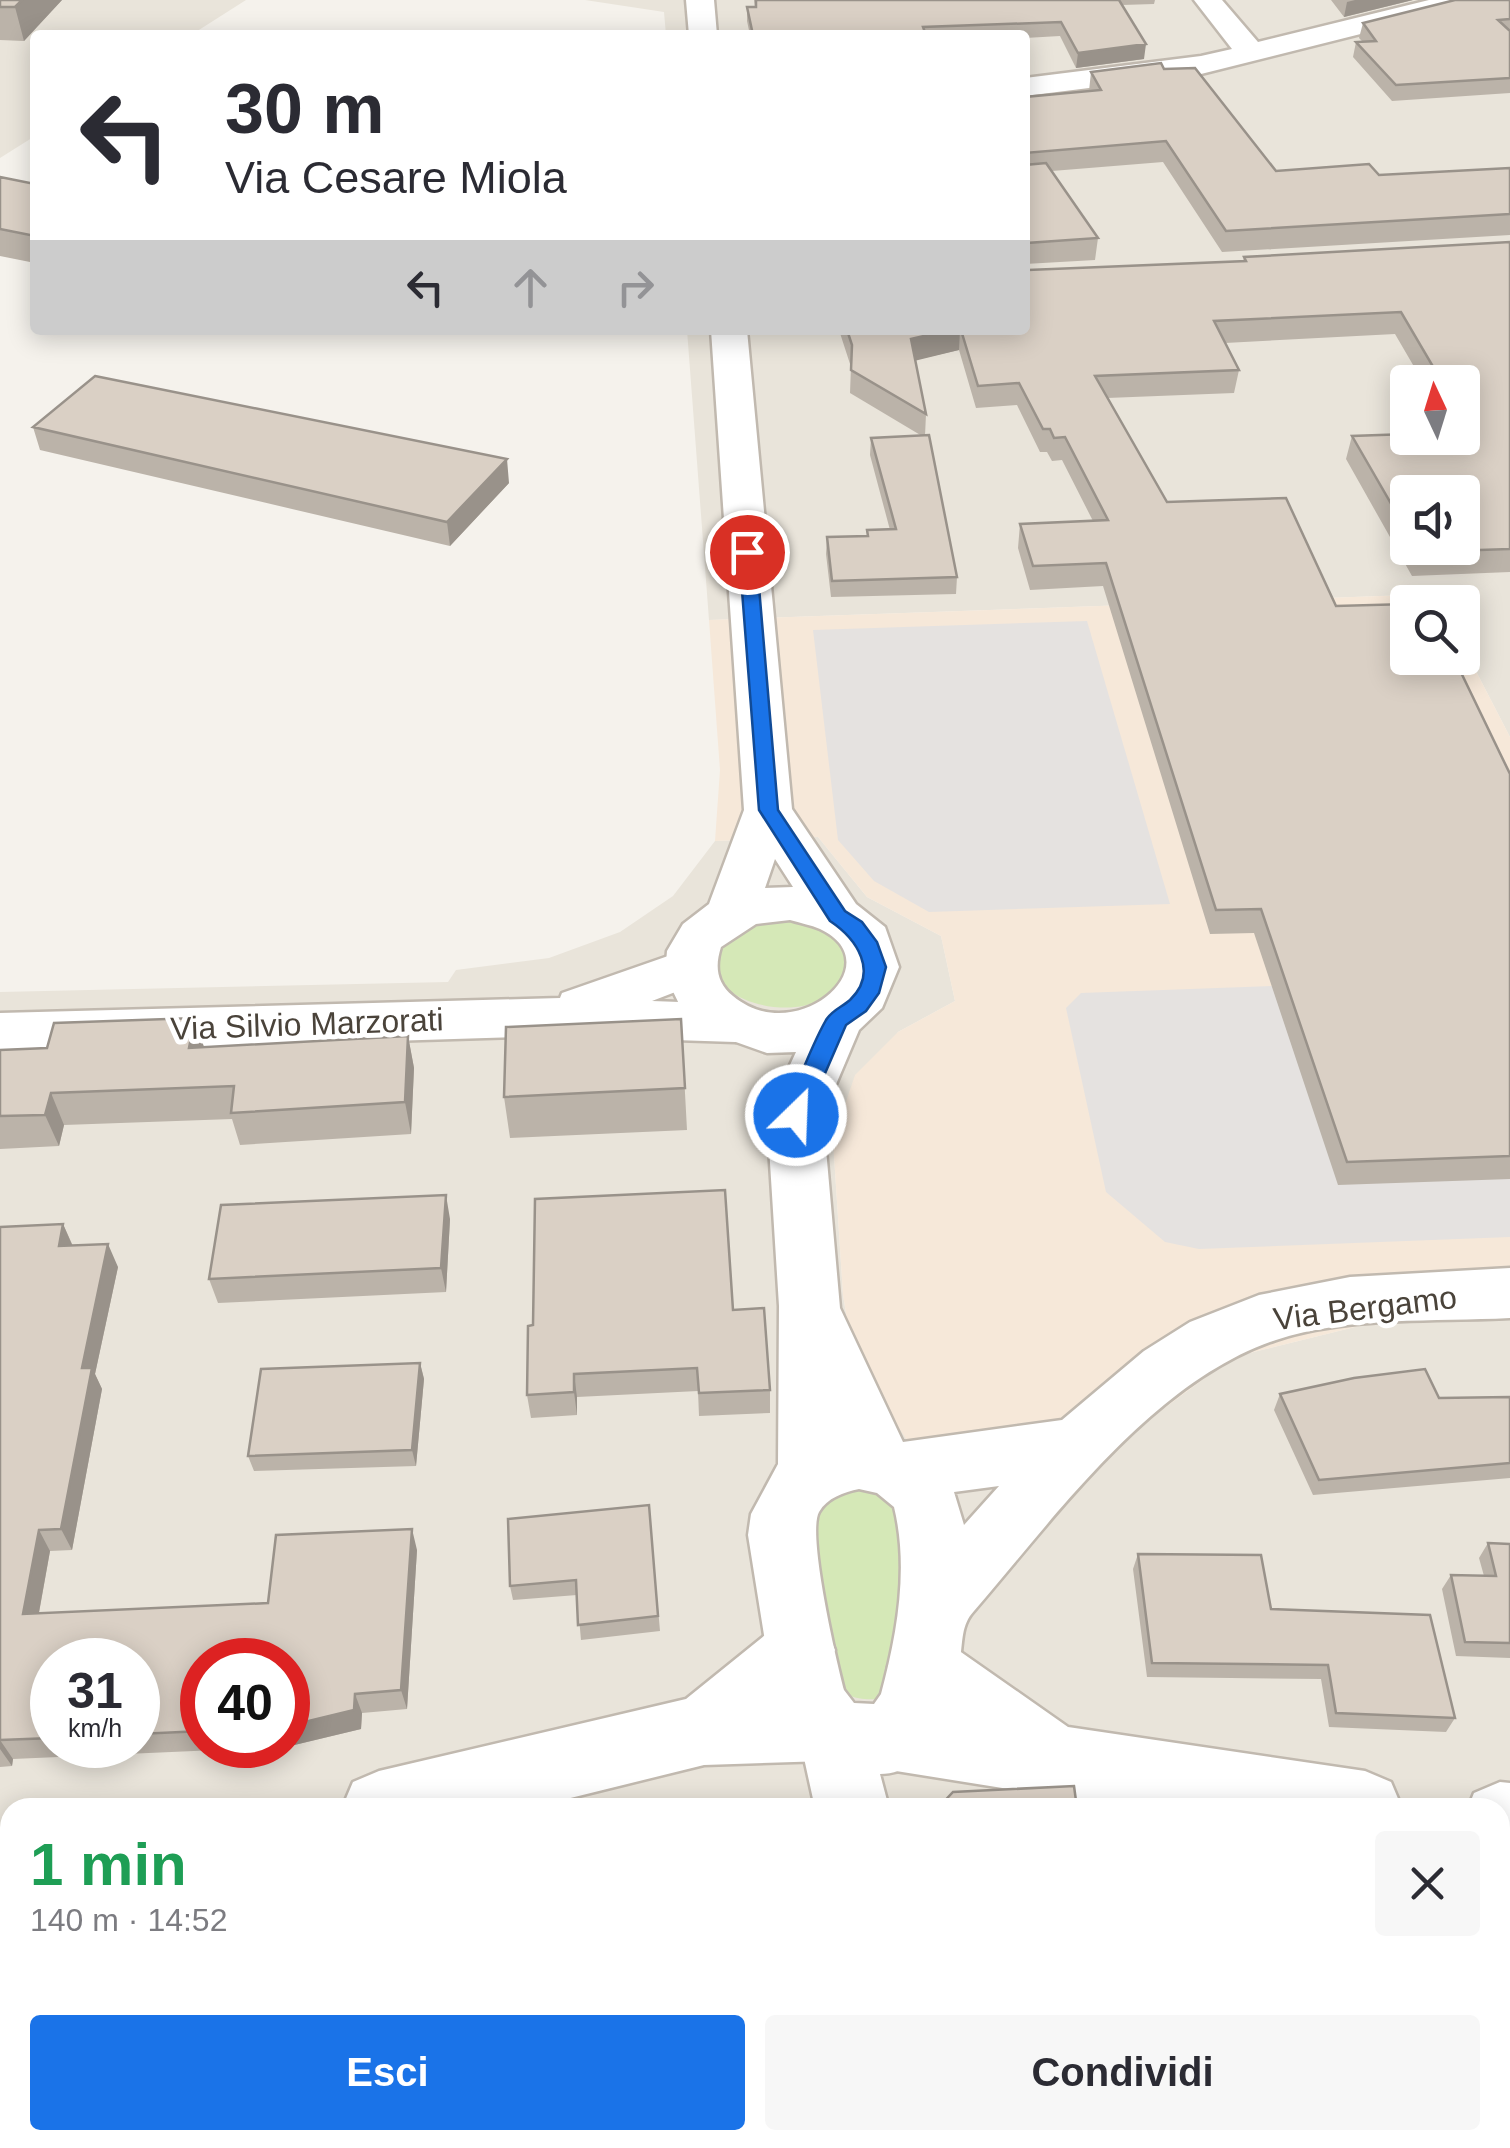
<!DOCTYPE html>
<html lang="it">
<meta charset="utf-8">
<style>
:root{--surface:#fff;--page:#f7f7f7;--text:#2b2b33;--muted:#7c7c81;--accent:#1a73e8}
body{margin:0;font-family:Arial,sans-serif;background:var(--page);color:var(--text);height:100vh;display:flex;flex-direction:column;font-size:38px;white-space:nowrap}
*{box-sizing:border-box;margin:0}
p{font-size:32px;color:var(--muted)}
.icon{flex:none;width:55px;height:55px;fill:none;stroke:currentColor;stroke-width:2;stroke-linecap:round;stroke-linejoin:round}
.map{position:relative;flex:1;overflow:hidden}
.drawer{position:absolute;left:0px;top:1798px;width:1510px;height:352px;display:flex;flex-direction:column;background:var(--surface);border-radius:30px 30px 0 0;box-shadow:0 5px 25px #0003}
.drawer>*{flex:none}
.top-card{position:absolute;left:30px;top:30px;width:1000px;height:305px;border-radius:10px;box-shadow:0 5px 25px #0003;background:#fff;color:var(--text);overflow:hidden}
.needle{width:65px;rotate:356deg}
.tools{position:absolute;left:1390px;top:365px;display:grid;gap:20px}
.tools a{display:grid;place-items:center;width:90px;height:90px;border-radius:10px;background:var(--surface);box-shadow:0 5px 25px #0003;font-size:50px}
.speed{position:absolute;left:30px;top:1638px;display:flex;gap:20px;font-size:50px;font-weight:700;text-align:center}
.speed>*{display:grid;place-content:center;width:130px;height:130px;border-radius:50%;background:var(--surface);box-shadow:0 5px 25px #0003;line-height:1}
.speed small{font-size:25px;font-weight:400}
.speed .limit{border:15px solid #d22;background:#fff;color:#111}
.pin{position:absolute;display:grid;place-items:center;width:85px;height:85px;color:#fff;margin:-42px;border:5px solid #fff;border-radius:50%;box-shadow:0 2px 10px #0007}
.me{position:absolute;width:110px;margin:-55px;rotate:24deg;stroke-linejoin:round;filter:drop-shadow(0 0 8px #0008)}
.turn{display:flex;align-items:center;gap:35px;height:210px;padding:0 30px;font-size:45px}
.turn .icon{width:130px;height:130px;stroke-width:2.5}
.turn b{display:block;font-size:70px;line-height:85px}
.lanes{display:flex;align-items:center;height:95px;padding:0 30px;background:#0003;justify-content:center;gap:50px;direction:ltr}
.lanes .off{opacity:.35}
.round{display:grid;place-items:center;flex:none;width:105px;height:105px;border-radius:10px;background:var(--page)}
.summary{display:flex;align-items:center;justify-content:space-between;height:170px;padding:0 30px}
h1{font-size:60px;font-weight:800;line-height:75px;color:#1e9e55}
.cta{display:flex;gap:20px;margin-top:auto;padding:20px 30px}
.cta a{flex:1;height:115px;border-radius:10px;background:var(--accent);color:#fff;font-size:40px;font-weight:800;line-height:115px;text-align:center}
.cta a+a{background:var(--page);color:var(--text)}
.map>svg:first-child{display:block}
.residential{fill:#e9e4da;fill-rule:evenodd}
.commercial{fill:#f6e8d9}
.green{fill:#d5e8b7}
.parking{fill:#e5e2e0}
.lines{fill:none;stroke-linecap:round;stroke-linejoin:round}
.minor-casing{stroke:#c1b9af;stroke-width:5}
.tertiary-casing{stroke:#c1b9af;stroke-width:5}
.minor{fill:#fff;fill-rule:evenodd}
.tertiary{fill:#fff;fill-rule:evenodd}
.wall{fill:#bbb3a9;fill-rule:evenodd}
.shaded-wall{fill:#99928a}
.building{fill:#dad0c5;stroke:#99928a;stroke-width:2.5}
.route{fill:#1a73e8;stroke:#114b97;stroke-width:2.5}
.labels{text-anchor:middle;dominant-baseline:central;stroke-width:10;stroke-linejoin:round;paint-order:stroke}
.street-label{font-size:32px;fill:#4a433a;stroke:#fff}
</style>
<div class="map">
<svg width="1510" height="2148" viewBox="0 0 1510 2148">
<rect width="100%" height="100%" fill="#f5f2ec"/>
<!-- residential -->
<path class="residential" d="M 0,0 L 246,0 L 191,35 L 35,35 L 35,136 L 0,158 Z
M 585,0 L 1510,0 L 1510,737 L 1463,646 L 1462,602 L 1440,602 L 1435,594 L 709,620 L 687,330 L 1025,330 L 1025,35 L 666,35 L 664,12 ZM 1408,382 L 1462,382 L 1462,438 L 1408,438 ZM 1408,492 L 1462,492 L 1462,548 L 1408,548 Z
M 818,837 L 867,897 L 941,936 L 955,1001 L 898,1032 L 833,1140 L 843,1295 L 853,1356 L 1108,1450 L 1233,1357 L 1367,1324 L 1510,1315 L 1510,2148 L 0,2148 L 0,992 L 448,982 L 456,970 L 549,958 L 620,932 L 673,896 L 715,841 ZM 52,1660 L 138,1660 L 138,1745 L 52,1745 ZM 202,1660 L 288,1660 L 288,1745 L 202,1745 ZM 10,1808 L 1500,1808 L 1500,2140 L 10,2140 Z"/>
<!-- commercial -->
<path class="commercial" d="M 1436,594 L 1440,602 L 1408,602 L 1408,658 L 1462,658 L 1463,646 L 1510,737 L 1510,1315 L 1367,1324 L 1233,1357 L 1108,1450 L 908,1442 L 853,1356 L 843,1295 L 833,1140 L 855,1075 L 898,1032 L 955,1001 L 941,936 L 867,897 L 818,837 L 715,841 L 720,770 L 709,620 Z"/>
<!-- green -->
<path class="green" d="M 800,917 C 822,929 854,939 845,971 C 826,1038 688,1002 717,950 C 722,941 731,933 738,926 Z
M 880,1484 L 919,1527 L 885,1699 C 861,1700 848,1699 830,1684 L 811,1506 L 821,1494 Z"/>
<!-- parking -->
<path class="parking" d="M 1087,621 L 1170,904 L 929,912 L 874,881 L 838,840 L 813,630 Z
M 1510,977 L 1510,1237 L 1199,1249 L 1165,1242 L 1106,1192 L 1066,1008 L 1081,993 Z"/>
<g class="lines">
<!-- minor casing -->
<g class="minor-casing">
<path id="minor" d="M 1194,0 L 1222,0 L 1258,42 L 1429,0 L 1476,0 L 1472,6 L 1201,74 L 1025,96 L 1025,78 L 1201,56 L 1232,49 Z
M 691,948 L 709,953 L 717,966 L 709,979 L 652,1001 L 735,1004 L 754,1009 L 762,1023 L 754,1037 L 735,1042 L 554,1036 L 0,1053 L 0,1013 L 560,998 L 562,993 Z
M 800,1617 L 825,1627 L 835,1650 L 825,1673 L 803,1692 L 826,1691 L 851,1701 L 862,1726 L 851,1751 L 826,1761 L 704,1765 L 530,1808 L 342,1808 L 353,1782 L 379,1771 L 686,1699 L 775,1627 Z
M 923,1634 L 948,1643 L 1068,1727 L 1365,1771 L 1391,1782 L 1402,1808 L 1128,1808 L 896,1771 L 871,1761 L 860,1736 L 871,1711 L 896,1701 L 917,1704 L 898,1691 L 888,1667 L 898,1643 Z
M 1500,1782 L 1510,1783 L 1510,1857 L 1500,1856 L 1500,1808 L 1468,1808 L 1474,1793 Z
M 10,1859 L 10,1935 L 0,1937 L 0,1861 Z"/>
</g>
<!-- tertiary casing -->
<g class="tertiary-casing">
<path id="tertiary" d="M 686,0 L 714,0 L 717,35 L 689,35 Z
M 711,330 L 747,330 L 792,809 L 856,904 L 885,927 L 899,967 L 882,1008 L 859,1030 L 823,1115 L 840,1308 L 903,1442 L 1062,1420 L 1144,1351 L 1190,1322 L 1259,1295 L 1350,1277 L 1510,1268 L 1510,1318 C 1434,1322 1349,1316 1276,1340 C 1153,1381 1056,1516 974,1611 C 961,1625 963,1641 960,1660 C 952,1703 934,1774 880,1774 L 889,1808 L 815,1808 L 802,1749 L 788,1731 L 772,1685 L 748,1535 L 751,1514 L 778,1464 L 779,1306 L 767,1115 L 796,1052 L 767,1053 L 705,1031 L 682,1010 L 665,975 L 667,951 L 683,924 L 709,904 L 744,810 ZM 775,859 L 793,887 L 765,888 ZM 790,920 C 800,923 811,925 820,929 C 894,964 796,1049 733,996 C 716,982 715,966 721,947 L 756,924 ZM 999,1486 L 964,1525 L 954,1492 ZM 859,1489 L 877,1493 L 894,1507 C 909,1568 897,1635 881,1694 L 874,1704 L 854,1703 L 844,1690 C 836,1659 807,1534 819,1512 C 827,1498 844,1492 859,1489 Z
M 844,2140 L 926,2140 L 926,2148 L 844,2148 Z"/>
</g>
<!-- minor -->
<use href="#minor" class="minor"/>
<!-- tertiary -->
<use href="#tertiary" class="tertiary"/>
</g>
<!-- wall -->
<path class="wall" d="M 0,0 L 62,0 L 24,41 L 0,40 Z
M 754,0 L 1155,0 L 1154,4 L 1122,5 L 1144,59 L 1076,68 L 1060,36 L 1025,38 L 1025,35 L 750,35 L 747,21 L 747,7 L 755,7 Z
M 1331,0 L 1413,0 L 1344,17 Z
M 1510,0 L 1510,93 L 1392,101 L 1353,57 L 1356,42 L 1362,41 L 1359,38 L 1363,23 Z
M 1164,69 L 1276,171 L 1379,175 L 1510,168 L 1510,235 L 1222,252 L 1163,162 L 1052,171 L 1098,238 L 1095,260 L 1025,264 L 1025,97 L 1089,91 L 1091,72 Z
M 0,177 L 35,184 L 35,263 L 0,256 Z
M 1510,242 L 1510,572 L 1412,576 L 1346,459 L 1352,436 L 1462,438 L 1462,382 L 1423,382 L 1395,334 L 1225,343 L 1239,370 L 1234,393 L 1107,398 L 1167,502 L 1336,606 L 1510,774 L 1510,1179 L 1338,1185 L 1254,933 L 1210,934 L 1103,586 L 1030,590 L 1018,548 L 1020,524 L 1093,521 L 1062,460 L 1052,461 L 1047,452 L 1040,452 L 1017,405 L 976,408 L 959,350 L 915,360 L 926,414 L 925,436 L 957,577 L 956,594 L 831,597 L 826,554 L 827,537 L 867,536 L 867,530 L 890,530 L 870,455 L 871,438 L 922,436 L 850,393 L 851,367 L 839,330 L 1025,330 L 1028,270 L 1243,261 L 1244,257 ZM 1408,492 L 1462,548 L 1408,548 Z
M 33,427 L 509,483 L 450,546 L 40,450 Z
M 195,1018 L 204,1047 L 408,1036 L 414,1068 L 411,1134 L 240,1145 L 232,1119 L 64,1125 L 59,1146 L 0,1149 L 0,1050 L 47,1048 Z
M 681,1019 L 687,1130 L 510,1138 L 504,1097 Z
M 450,1219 L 446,1292 L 218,1303 L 209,1279 Z
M 63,1224 L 73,1246 L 118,1267 L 95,1374 L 102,1389 L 72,1550 L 50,1551 L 39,1613 L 268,1603 L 417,1550 L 407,1709 L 362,1713 L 361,1729 L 286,1747 L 13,1759 L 12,1766 L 0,1767 L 0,1227 ZM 52,1660 L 138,1660 L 138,1745 L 52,1745 ZM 202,1660 L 288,1660 L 288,1745 L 202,1745 Z
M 733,1310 L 770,1390 L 770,1413 L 699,1416 L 698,1391 L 577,1397 L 577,1415 L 531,1418 L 527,1395 L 528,1326 Z
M 420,1363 L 424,1379 L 416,1466 L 254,1471 L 248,1456 Z
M 1280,1394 L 1439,1398 L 1510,1397 L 1510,1478 L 1313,1495 L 1274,1410 Z
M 649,1505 L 660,1631 L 581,1640 L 577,1595 L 513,1600 L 510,1586 Z
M 1488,1543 L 1510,1544 L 1510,1658 L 1456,1656 L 1442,1589 L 1451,1575 L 1484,1576 L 1479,1558 Z
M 1138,1554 L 1271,1609 L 1455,1718 L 1446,1732 L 1329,1727 L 1321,1679 L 1147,1677 L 1133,1569 Z
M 1500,2093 L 1510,2093 L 1510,2148 L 1493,2148 L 1491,2140 L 1500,2140 Z
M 539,2140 L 640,2140 L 597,2148 L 541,2148 Z"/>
<!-- shaded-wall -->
<path class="shaded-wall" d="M 22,0 L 62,0 L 24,41 L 15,7 Z
M 1355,0 L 1413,0 L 1344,17 L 1347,2 Z
M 1146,44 L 1144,59 L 1076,68 L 1078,53 Z
M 950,330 L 960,330 L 959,350 L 910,362 L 911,339 Z
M 507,459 L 509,483 L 450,546 L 447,522 Z
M 195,1018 L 205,1051 L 189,1048 Z
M 408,1036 L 414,1068 L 411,1134 L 405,1102 Z
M 51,1093 L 64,1125 L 59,1146 L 45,1115 Z
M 446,1195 L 450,1219 L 446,1292 L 441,1268 Z
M 63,1224 L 73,1247 L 59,1246 Z
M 108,1244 L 118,1267 L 95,1374 L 102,1389 L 72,1550 L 61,1529 L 82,1368 Z
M 420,1363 L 424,1379 L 416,1466 L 412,1450 Z
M 574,1374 L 577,1397 L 577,1415 L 574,1392 Z
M 412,1529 L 417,1550 L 407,1709 L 401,1690 Z
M 39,1530 L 50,1551 L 35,1634 L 23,1614 Z
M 355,1694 L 362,1713 L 361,1729 L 286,1747 L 285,1745 L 288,1745 L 288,1726 Z
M 0,1740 L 13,1759 L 12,1766 L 0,1749 Z
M 0,1999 L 7,2006 L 2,2128 L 0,2128 Z
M 298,2140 L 311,2140 L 312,2148 L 298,2148 Z"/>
<!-- building -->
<path class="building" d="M 0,0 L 22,0 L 15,7 L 0,7 Z
M 756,0 L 1119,0 L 1146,44 L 1078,53 L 1061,22 L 923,27 L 926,35 L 753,35 L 747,7 L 756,7 Z
M 1455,0 L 1510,0 L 1510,19 L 1498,20 L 1510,31 L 1510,78 L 1396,85 L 1356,42 L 1376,41 L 1363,23 Z
M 1161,63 L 1164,69 L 1195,68 L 1276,171 L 1369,164 L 1379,175 L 1510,168 L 1510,214 L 1226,231 L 1166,141 L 1025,153 L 1025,97 L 1101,90 L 1091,72 Z
M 1046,163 L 1098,238 L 1027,243 L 1025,256 L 1025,165 Z
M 0,177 L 35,184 L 35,236 L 0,229 Z
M 1510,242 L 1510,549 L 1418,552 L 1416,548 L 1462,548 L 1462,492 L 1408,492 L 1408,533 L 1352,436 L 1408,434 L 1408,438 L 1462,438 L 1462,432 L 1470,431 L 1462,418 L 1462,382 L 1442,382 L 1401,312 L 1214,321 L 1239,370 L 1095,376 L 1167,502 L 1286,498 L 1336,606 L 1408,604 L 1408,658 L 1454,658 L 1510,774 L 1510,1156 L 1347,1162 L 1261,909 L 1216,910 L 1106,563 L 1033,566 L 1020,524 L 1108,520 L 1065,437 L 1054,438 L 1050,429 L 1043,429 L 1019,383 L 978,386 L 961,330 L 1025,330 L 1025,268 L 1028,270 L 1246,261 L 1244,257 Z
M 847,330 L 950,330 L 911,339 L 926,414 L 851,370 L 852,345 Z
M 95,376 L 507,459 L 447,522 L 33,427 Z
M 929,435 L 957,577 L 832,581 L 827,537 L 868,536 L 867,530 L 896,529 L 871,438 Z
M 195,1018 L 189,1048 L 408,1036 L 405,1102 L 231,1113 L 234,1086 L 51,1093 L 45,1115 L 0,1116 L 0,1050 L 47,1048 L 54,1023 Z
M 681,1019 L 685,1088 L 504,1097 L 506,1027 Z
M 725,1190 L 733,1310 L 764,1308 L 770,1390 L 699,1393 L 697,1368 L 574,1374 L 574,1392 L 527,1395 L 528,1326 L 533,1325 L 535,1199 Z
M 446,1195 L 441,1268 L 209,1279 L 221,1205 Z
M 63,1224 L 59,1246 L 108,1244 L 82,1368 L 92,1368 L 61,1529 L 39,1530 L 23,1614 L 268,1603 L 276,1535 L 412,1529 L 401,1690 L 355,1694 L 354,1710 L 288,1726 L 288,1660 L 202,1660 L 202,1731 L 138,1734 L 138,1660 L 52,1660 L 52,1738 L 0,1740 L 0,1227 Z
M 420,1363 L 412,1450 L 248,1456 L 261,1369 Z
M 1425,1369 L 1439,1398 L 1510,1397 L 1510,1463 L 1319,1480 L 1280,1394 L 1354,1378 Z
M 649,1505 L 658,1616 L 578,1625 L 576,1580 L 510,1586 L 508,1519 Z
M 1488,1543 L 1510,1544 L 1510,1643 L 1465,1642 L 1451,1575 L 1496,1576 Z
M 1138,1554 L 1261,1555 L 1271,1609 L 1430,1615 L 1455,1718 L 1336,1713 L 1328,1665 L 1152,1663 Z
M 1074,1786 L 1077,1808 L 938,1808 L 953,1792 Z
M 1500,2093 L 1510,2093 L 1510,2140 Z
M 177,2140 L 298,2140 L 298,2148 L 178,2148 Z"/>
<!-- route -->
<path class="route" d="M 747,547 L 756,552 L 778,810 L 845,911 L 862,922 L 877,942 L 886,967 L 879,993 L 866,1011 L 846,1025 L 807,1115 L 796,1124 L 784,1115 C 798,1084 809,1050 826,1020 C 832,1010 842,1007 850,1000 C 879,972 857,939 830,921 L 759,810 L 739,552 Z"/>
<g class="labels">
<!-- street labels -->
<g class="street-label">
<text transform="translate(307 1024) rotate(-2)">Via Silvio Marzorati</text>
<text transform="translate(1365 1308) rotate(-7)">Via Bergamo</text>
</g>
</g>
</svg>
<div class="tools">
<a><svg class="needle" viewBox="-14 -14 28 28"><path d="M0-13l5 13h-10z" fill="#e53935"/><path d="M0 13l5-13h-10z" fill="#7c7c81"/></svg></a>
<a><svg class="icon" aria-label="sound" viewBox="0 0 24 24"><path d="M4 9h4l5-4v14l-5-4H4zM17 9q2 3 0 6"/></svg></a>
<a><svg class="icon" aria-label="search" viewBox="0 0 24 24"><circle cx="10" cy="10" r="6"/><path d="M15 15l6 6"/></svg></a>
</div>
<div class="speed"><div>31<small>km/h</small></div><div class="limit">40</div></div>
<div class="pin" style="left:747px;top:552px;background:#d93025"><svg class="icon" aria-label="arrive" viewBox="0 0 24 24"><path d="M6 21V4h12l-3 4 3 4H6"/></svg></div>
<svg class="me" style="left:796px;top:1115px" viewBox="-20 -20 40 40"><circle r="17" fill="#1a73e8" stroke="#fff" stroke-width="3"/><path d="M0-11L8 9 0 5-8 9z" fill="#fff"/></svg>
<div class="top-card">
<div class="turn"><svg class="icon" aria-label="left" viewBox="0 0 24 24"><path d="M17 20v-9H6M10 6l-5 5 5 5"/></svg><div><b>30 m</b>Via Cesare Miola</div></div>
<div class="lanes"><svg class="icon" aria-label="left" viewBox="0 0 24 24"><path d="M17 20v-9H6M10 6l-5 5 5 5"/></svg><svg class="icon off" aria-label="ahead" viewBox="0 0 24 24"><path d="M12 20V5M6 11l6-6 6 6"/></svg><svg class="icon off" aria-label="right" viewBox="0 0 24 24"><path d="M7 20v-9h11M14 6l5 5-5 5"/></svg></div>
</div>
<section class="drawer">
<div class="summary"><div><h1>1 min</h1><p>140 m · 14:52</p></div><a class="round"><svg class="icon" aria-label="close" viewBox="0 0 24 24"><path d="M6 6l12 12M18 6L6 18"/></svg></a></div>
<div class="cta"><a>Esci</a><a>Condividi</a></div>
</section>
</div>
